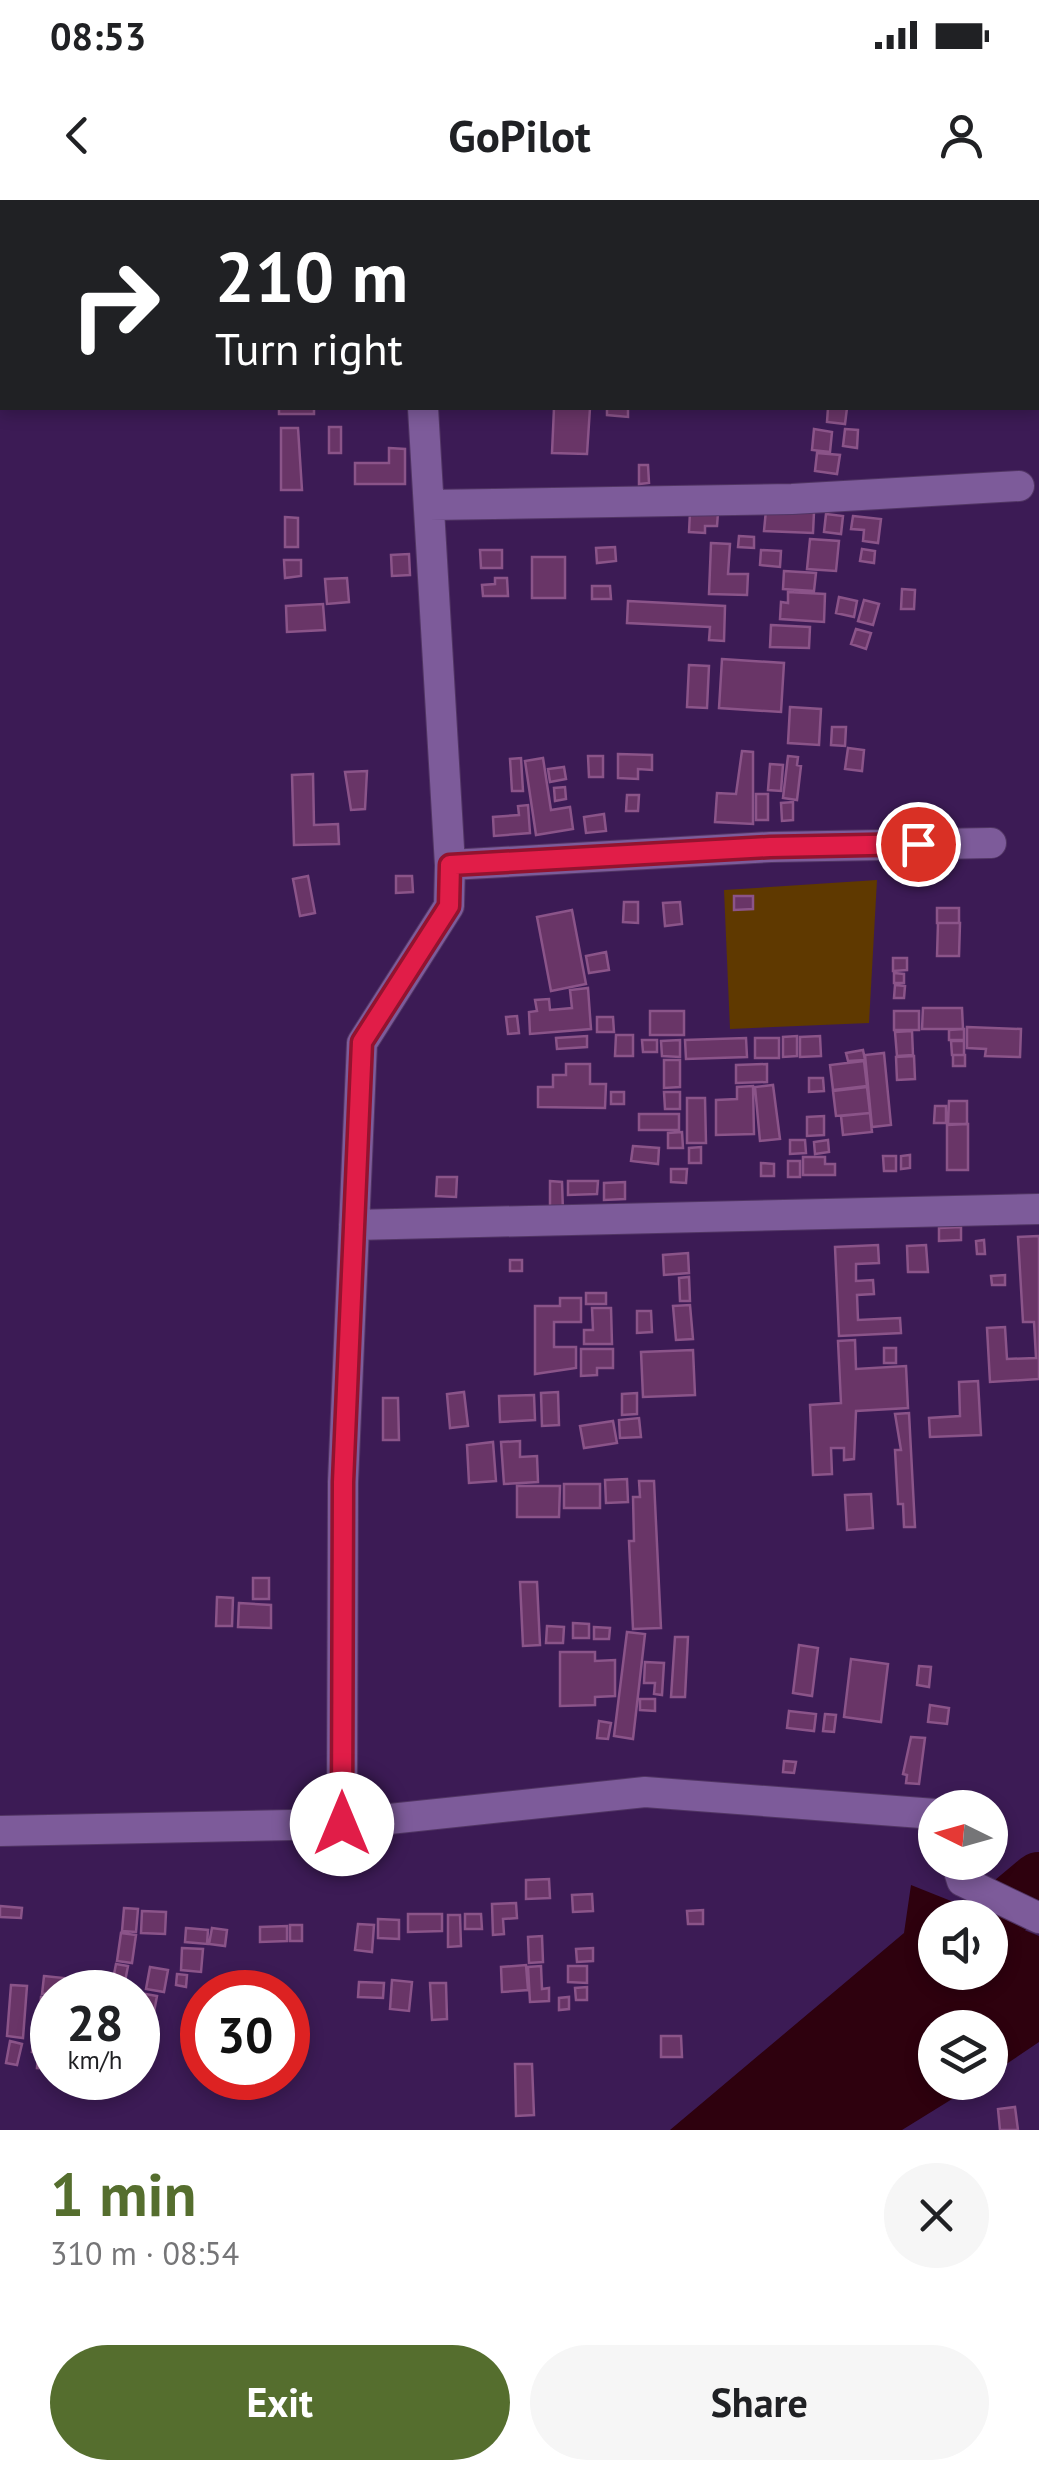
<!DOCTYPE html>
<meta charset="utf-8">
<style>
:root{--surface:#fff;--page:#f6f6f6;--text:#202124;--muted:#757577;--accent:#556e2e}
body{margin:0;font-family:"PT Sans",sans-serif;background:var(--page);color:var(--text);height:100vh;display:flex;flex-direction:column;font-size:38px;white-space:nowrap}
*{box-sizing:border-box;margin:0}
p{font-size:32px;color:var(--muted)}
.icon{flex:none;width:55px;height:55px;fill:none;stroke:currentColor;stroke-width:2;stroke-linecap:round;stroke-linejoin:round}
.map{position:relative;height:1930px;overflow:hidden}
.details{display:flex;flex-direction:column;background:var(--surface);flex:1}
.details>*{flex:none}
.top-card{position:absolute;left:0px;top:0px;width:1040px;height:210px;box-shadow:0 5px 15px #0003;background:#202124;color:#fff;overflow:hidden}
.needle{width:65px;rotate:275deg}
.buttons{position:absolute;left:918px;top:1590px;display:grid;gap:20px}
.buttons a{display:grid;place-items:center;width:90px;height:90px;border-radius:50%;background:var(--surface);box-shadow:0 5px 15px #0003;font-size:50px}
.speed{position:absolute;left:30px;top:1770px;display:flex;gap:20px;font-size:50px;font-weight:700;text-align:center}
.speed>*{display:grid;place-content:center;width:130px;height:130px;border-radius:50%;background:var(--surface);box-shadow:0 5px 15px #0003;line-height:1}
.speed small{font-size:25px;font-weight:400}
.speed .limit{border:15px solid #d22;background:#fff;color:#111}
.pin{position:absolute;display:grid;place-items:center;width:85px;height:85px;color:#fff;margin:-42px;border:5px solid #fff;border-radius:50%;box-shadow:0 2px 10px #0007}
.me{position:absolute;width:110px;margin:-55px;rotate:0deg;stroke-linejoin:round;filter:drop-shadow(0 0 8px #0008)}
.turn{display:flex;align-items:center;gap:35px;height:210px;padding:0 50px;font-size:45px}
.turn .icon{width:130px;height:130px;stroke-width:2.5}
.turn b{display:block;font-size:70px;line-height:85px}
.round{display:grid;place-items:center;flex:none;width:105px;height:105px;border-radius:52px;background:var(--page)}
.headline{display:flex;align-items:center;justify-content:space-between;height:170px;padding:0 50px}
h1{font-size:60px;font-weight:600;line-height:75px;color:var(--accent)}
.primary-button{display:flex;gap:20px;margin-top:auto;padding:20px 50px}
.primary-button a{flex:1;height:115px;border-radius:60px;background:var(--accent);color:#fff;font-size:40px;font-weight:600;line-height:115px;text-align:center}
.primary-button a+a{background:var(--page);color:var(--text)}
.status{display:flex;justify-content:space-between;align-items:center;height:70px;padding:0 50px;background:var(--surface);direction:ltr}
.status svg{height:28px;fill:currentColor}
header{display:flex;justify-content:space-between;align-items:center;height:130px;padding:0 50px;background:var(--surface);font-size:45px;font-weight:600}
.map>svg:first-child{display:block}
.green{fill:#5f3900}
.water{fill:#2e010e;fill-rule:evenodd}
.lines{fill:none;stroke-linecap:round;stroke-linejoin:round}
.river{stroke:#2e010e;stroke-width:58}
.building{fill:#693567;stroke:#8b5489;stroke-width:2.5}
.street-casing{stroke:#513564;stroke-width:32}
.street{stroke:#7d5b9a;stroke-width:30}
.route-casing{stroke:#92132f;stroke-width:25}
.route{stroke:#e11d48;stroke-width:18}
</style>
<div class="status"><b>08:53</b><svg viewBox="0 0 49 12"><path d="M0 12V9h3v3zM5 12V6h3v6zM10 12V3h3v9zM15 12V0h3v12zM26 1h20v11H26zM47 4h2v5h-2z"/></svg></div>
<header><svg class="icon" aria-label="back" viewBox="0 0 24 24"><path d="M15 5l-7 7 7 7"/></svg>GoPilot<svg class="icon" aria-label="person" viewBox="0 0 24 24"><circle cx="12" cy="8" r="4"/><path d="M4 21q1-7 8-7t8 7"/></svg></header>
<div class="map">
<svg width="1039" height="1930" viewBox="0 0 1039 1930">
<rect width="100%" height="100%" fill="#3c1b55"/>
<!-- green -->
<path class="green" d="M 877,680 L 869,823 L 730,829 L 724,690 Z"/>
<!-- water -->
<path class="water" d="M 911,1685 L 1039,1736 L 1039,1842 L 990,1875 L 990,1828 L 935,1828 L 935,1882 L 978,1883 L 902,1930 L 670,1930 L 904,1733 ZM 935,1718 L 990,1718 L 990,1772 L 935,1772 Z"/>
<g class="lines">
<!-- river -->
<path class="river" d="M 990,1722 L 1039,1681"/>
</g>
<!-- building -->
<path class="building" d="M 279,208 L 314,208 L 314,214 L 279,214 Z
M 554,208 L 590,208 L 587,254 L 552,253 Z
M 607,208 L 628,208 L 628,217 L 607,215 Z
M 828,208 L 847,208 L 845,224 L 827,222 Z
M 329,227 L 341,227 L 341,253 L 329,253 Z
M 281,228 L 298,228 L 302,290 L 281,290 Z
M 814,229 L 832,232 L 830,252 L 812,250 Z
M 845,229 L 858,230 L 857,248 L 843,246 Z
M 389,248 L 405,249 L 405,284 L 355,284 L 355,263 L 389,263 Z
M 817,253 L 840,255 L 837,274 L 815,271 Z
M 639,265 L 648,265 L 649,283 L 639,284 Z
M 766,310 L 814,312 L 813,333 L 764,331 Z
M 690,312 L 718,313 L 717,326 L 705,326 L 705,333 L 689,332 Z
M 826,314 L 843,316 L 841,334 L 824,332 Z
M 853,316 L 881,319 L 878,343 L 863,341 L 864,330 L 851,329 Z
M 285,317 L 298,318 L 298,347 L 285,347 Z
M 739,336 L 754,337 L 754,348 L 738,347 Z
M 810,339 L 839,341 L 836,371 L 807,369 Z
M 711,343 L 730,344 L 728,374 L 748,374 L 747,395 L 709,394 Z
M 615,347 L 616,361 L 597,363 L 596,348 Z
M 862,349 L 875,351 L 874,363 L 860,361 Z
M 480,350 L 502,350 L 502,368 L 481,368 Z
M 761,350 L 781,351 L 780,367 L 760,365 Z
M 409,354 L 410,375 L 392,376 L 391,355 Z
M 532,357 L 565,357 L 565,398 L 532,398 Z
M 284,360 L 301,360 L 301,376 L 285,378 Z
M 784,371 L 816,373 L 814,391 L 783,389 Z
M 347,378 L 349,402 L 327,404 L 325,379 Z
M 495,378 L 507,378 L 508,396 L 483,396 L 482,385 L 495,384 Z
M 592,386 L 610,386 L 611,399 L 592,399 Z
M 902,389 L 915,390 L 914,409 L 901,409 Z
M 788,392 L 825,394 L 824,422 L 780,419 L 781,402 L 788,403 Z
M 839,397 L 857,401 L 854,417 L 836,413 Z
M 864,400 L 879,404 L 873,425 L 858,421 Z
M 628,401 L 725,406 L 724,441 L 709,440 L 710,427 L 627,423 Z
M 323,404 L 325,430 L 287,432 L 286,406 Z
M 771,425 L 810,427 L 809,448 L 770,447 Z
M 856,429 L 871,433 L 866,449 L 851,444 Z
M 722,459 L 784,463 L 781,512 L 719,508 Z
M 689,465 L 709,466 L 707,508 L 687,507 Z
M 790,507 L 821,509 L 819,545 L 788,543 Z
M 832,527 L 846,527 L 845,546 L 831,545 Z
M 848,548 L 864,550 L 862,571 L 845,569 Z
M 742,551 L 753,552 L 753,624 L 715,622 L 717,593 L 736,594 Z
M 618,554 L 652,555 L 652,570 L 638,569 L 638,579 L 618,578 Z
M 588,556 L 603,556 L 603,577 L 589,577 Z
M 788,556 L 798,557 L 797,565 L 801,566 L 797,600 L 783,598 Z
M 521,558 L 523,591 L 512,591 L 510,559 Z
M 543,558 L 551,610 L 570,607 L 573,629 L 536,635 L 525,561 Z
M 770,564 L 783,565 L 781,591 L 768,590 Z
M 564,567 L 566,579 L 550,582 L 548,569 Z
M 367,571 L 365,609 L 351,610 L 345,572 Z
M 313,574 L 314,625 L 338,624 L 339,644 L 294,645 L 292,575 Z
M 565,587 L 566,599 L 555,601 L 554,588 Z
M 756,594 L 768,594 L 768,620 L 756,620 Z
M 627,595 L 639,595 L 638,611 L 626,611 Z
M 793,602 L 793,620 L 782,621 L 781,603 Z
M 528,605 L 530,633 L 494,636 L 493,617 L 519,615 L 518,606 Z
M 604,614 L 606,631 L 586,633 L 584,617 Z
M 308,676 L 315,713 L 300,716 L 293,679 Z
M 396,676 L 412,676 L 413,692 L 396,693 Z
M 734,696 L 753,696 L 753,709 L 734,710 Z
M 624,702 L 638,702 L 638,723 L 623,722 Z
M 680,702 L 682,724 L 665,726 L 663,703 Z
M 937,708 L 959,708 L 959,723 L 937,723 Z
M 572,710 L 586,784 L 551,791 L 537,717 Z
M 938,723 L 960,723 L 959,756 L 937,756 Z
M 606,752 L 609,770 L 589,773 L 586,756 Z
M 893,758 L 907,758 L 907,770 L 893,771 Z
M 894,773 L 904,774 L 904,783 L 894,783 Z
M 895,785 L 905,786 L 904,798 L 894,798 Z
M 588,788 L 591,829 L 530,834 L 529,812 L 537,811 L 535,800 L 549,799 L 550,810 L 572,808 L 570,790 Z
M 923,808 L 962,808 L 963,829 L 922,829 Z
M 650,811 L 684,811 L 684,835 L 650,835 Z
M 894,811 L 919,811 L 919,830 L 894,830 Z
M 517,816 L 519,833 L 508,834 L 506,817 Z
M 597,817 L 613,817 L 614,832 L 597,832 Z
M 967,827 L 1021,829 L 1020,857 L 985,856 L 986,849 L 967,848 Z
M 964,829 L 964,840 L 949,840 L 949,830 Z
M 912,831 L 913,855 L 897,856 L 895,832 Z
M 616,835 L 633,835 L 633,856 L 615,856 Z
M 587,836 L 587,847 L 557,849 L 556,838 Z
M 797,836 L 797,856 L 783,857 L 783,837 Z
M 820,836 L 821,856 L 800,857 L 800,837 Z
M 746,838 L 747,857 L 686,859 L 685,840 Z
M 755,838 L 779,838 L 779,858 L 755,858 Z
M 642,840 L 657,840 L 657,852 L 643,852 Z
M 680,840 L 680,857 L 662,856 L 661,841 Z
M 951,841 L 964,841 L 964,855 L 952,855 Z
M 863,850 L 865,860 L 848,861 L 846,853 Z
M 884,853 L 891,925 L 872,927 L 865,855 Z
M 953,855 L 965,855 L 965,866 L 953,866 Z
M 914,856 L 915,879 L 897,880 L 896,857 Z
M 664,860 L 680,860 L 680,887 L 664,888 Z
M 864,861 L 867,886 L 833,890 L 830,865 Z
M 566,864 L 590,864 L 590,884 L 606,884 L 605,908 L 538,907 L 538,887 L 553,887 L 553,875 L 566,875 Z
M 767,864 L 767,882 L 736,883 L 736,865 Z
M 809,878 L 823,878 L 824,891 L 809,892 Z
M 773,885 L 780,939 L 760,941 L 755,887 Z
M 753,886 L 754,934 L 716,935 L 716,900 L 737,899 L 737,887 Z
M 867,887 L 870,913 L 836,916 L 833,891 Z
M 611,892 L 624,892 L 624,904 L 611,904 Z
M 664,892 L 680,892 L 680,909 L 665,909 Z
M 687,898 L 705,898 L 706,943 L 687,943 Z
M 949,901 L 967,901 L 967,924 L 948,924 Z
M 935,906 L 946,906 L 946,923 L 934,923 Z
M 870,913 L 872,932 L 843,935 L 841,916 Z
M 639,914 L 679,914 L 679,930 L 639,930 Z
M 824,916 L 824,935 L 807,936 L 807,917 Z
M 968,924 L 968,970 L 947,970 L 947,925 Z
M 682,932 L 683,948 L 668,948 L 668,933 Z
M 790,940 L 805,940 L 806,953 L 790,954 Z
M 828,940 L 829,952 L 815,954 L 814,942 Z
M 633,946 L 659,948 L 658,964 L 631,961 Z
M 701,947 L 701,963 L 689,963 L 689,948 Z
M 910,955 L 910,968 L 901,969 L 901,956 Z
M 883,956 L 896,956 L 896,971 L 884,971 Z
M 803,957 L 825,957 L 825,964 L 835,964 L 835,975 L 803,975 Z
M 788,961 L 800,961 L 800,977 L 788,977 Z
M 761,963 L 774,964 L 774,976 L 761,976 Z
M 671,969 L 687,969 L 686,983 L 671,982 Z
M 437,977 L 457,977 L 456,997 L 436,996 Z
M 550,981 L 562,982 L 563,1012 L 550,1012 Z
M 568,981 L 598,981 L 597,994 L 568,995 Z
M 625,982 L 625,999 L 604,1000 L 604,983 Z
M 961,1027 L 961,1040 L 939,1041 L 939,1028 Z
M 1039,1036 L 1039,1179 L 990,1182 L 987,1128 L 1005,1127 L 1007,1159 L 1036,1158 L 1034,1122 L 1023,1122 L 1018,1037 Z
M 984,1040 L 985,1054 L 977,1054 L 976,1041 Z
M 878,1045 L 879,1063 L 856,1064 L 856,1081 L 873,1080 L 874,1094 L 857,1095 L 858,1120 L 900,1118 L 901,1133 L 839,1136 L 835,1047 Z
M 926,1045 L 928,1072 L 908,1072 L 907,1046 Z
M 688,1053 L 689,1073 L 664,1075 L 663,1055 Z
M 510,1060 L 522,1060 L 522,1071 L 510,1071 Z
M 1005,1075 L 1005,1085 L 992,1085 L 991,1076 Z
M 689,1077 L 690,1101 L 680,1101 L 679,1078 Z
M 586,1093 L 606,1093 L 606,1104 L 586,1104 Z
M 560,1098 L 581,1098 L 581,1122 L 554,1122 L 554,1147 L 576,1147 L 576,1168 L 535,1174 L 535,1106 L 560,1106 Z
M 690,1105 L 693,1139 L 676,1140 L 673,1106 Z
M 592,1108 L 611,1108 L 612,1144 L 584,1144 L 584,1130 L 593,1130 Z
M 637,1111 L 651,1111 L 652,1132 L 637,1133 Z
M 855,1140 L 856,1169 L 906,1166 L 908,1208 L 856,1211 L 854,1259 L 844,1260 L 844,1248 L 831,1248 L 832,1274 L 813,1275 L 810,1205 L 841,1203 L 838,1141 Z
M 884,1148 L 896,1148 L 896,1163 L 884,1163 Z
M 581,1149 L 613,1149 L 613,1168 L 597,1168 L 597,1175 L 581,1176 Z
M 693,1150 L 695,1195 L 643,1197 L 641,1152 Z
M 978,1181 L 981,1235 L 930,1237 L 929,1218 L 960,1216 L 959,1182 Z
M 464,1192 L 468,1226 L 450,1228 L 447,1194 Z
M 558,1192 L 559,1225 L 542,1226 L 541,1193 Z
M 637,1193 L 637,1214 L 622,1215 L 622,1194 Z
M 534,1195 L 535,1220 L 500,1222 L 499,1196 Z
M 383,1198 L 398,1198 L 399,1240 L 383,1240 Z
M 909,1213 L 915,1327 L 904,1327 L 903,1304 L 898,1304 L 895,1250 L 901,1250 L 895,1214 Z
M 639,1218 L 641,1237 L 620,1238 L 619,1220 Z
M 613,1221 L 617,1243 L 584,1248 L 580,1226 Z
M 520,1241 L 520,1257 L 537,1256 L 538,1282 L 504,1284 L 501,1242 Z
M 493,1242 L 496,1281 L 469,1283 L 467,1245 Z
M 627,1279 L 628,1302 L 606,1303 L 605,1280 Z
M 639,1281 L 654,1281 L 661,1428 L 633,1429 L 629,1341 L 634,1341 L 633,1297 L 640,1297 Z
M 564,1284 L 600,1284 L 600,1308 L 564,1308 Z
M 517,1286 L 560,1286 L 559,1317 L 517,1317 Z
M 871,1294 L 873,1328 L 847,1330 L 845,1295 Z
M 253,1378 L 269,1378 L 269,1399 L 253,1399 Z
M 520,1382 L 537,1382 L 540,1445 L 523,1446 Z
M 217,1397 L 233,1398 L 232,1426 L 216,1426 Z
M 239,1403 L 271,1405 L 271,1428 L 238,1427 Z
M 573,1423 L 589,1424 L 589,1438 L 573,1438 Z
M 547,1426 L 564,1427 L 563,1443 L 546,1443 Z
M 594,1427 L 610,1428 L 609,1439 L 594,1439 Z
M 627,1432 L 645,1434 L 633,1539 L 614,1536 Z
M 675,1437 L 688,1437 L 685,1497 L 671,1497 Z
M 799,1445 L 818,1448 L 812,1496 L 793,1493 Z
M 560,1452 L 595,1452 L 595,1461 L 615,1460 L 615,1496 L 595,1497 L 595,1505 L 560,1506 Z
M 851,1459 L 888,1464 L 881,1522 L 844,1517 Z
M 645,1462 L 664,1463 L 662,1495 L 654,1494 L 655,1483 L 644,1483 Z
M 919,1466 L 931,1467 L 929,1487 L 917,1485 Z
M 640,1499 L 655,1499 L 655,1511 L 640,1510 Z
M 930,1505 L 949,1508 L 947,1524 L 928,1522 Z
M 789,1511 L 816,1514 L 814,1531 L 787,1528 Z
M 825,1514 L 836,1515 L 834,1532 L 823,1531 Z
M 599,1521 L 611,1523 L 608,1539 L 597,1538 Z
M 911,1537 L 925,1538 L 919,1584 L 906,1583 L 907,1575 L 903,1574 Z
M 784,1561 L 796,1562 L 794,1573 L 783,1572 Z
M 549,1679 L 550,1698 L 526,1699 L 526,1680 Z
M 592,1694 L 593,1711 L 573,1712 L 572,1695 Z
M 516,1703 L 517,1718 L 503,1719 L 504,1734 L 493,1735 L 492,1704 Z
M 0,1706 L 22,1708 L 21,1718 L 0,1717 Z
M 124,1708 L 138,1709 L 136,1732 L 122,1731 Z
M 703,1710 L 703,1724 L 688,1724 L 687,1711 Z
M 142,1711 L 166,1712 L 165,1734 L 141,1733 Z
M 408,1714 L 442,1714 L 442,1731 L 408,1732 Z
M 465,1714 L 481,1714 L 482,1729 L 465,1729 Z
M 448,1715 L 460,1715 L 461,1746 L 448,1747 Z
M 378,1719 L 399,1720 L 399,1739 L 378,1738 Z
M 358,1724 L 374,1725 L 372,1752 L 355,1750 Z
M 290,1725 L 302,1725 L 302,1741 L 290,1741 Z
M 287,1726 L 287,1741 L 260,1742 L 260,1727 Z
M 186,1728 L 208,1730 L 207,1744 L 185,1742 Z
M 212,1728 L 227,1730 L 225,1746 L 209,1744 Z
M 121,1733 L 136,1735 L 132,1763 L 117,1761 Z
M 542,1736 L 543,1762 L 529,1763 L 528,1737 Z
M 182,1748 L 203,1749 L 201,1772 L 181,1770 Z
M 593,1748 L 593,1761 L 577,1762 L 576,1749 Z
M 116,1764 L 128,1766 L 123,1792 L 111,1790 Z
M 526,1765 L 528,1790 L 502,1792 L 501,1767 Z
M 541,1766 L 542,1789 L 549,1788 L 549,1801 L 530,1802 L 528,1767 Z
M 568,1766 L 587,1766 L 587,1783 L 568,1782 Z
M 150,1767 L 168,1770 L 164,1792 L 146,1789 Z
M 177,1774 L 187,1775 L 186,1787 L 176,1785 Z
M 44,1776 L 64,1778 L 62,1792 L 42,1794 Z
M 392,1780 L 412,1782 L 409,1811 L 390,1809 Z
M 359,1782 L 384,1783 L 383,1798 L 358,1797 Z
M 430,1783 L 446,1783 L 447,1819 L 432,1820 Z
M 11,1785 L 27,1786 L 23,1838 L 7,1836 Z
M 81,1786 L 108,1791 L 107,1792 L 80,1792 Z
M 587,1787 L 587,1800 L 576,1800 L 575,1788 Z
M 140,1793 L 157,1796 L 154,1812 L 138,1809 Z
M 41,1797 L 52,1798 L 52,1823 L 39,1822 Z
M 569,1797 L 569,1809 L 559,1810 L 559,1798 Z
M 36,1825 L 52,1827 L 52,1855 L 32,1852 Z
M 661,1836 L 681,1836 L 682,1857 L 661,1857 Z
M 10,1841 L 22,1844 L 17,1865 L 6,1863 Z
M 38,1854 L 52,1856 L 52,1869 L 37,1868 Z
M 515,1864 L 532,1864 L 534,1915 L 516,1916 Z
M 94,1878 L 113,1878 L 112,1885 L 93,1883 Z
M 1015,1907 L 1018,1930 L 1000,1930 L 998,1909 Z"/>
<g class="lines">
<!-- street casing -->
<g class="street-casing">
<path id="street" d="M 422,2 L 422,0
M 429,305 L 792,299 L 1019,286
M 450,665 L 771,647 L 991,643
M 354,1025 L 1039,1009
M 342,1624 L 343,1282 L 362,843 L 449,706 L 450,665 L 423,208
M 0,1631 L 342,1624 L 645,1592 L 935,1614
M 956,1662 L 962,1681 L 1039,1718"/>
</g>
<!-- street -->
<use href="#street" class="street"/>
</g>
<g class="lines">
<!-- route casing -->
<g class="route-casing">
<path id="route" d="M 342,1624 L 343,1282 L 362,842 L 449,706 L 450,665 L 770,647 L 918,644"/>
</g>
<!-- route -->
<use href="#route" class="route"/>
</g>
</svg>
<div class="buttons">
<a><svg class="needle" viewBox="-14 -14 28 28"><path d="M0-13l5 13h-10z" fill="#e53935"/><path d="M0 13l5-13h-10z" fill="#757577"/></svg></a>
<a><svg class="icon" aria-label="sound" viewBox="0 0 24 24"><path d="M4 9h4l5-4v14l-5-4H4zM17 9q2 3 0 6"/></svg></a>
<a><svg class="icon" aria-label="layers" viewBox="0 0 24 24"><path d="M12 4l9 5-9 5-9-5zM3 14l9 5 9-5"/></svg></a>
</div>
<div class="speed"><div>28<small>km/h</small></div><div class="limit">30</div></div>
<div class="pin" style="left:918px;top:644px;background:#d93025"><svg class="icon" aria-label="arrive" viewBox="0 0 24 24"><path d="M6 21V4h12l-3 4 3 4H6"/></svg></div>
<svg class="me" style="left:342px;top:1624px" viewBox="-20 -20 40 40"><circle r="19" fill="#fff"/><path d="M0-13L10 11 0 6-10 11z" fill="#e11d48"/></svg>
<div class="top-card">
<div class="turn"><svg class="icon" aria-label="right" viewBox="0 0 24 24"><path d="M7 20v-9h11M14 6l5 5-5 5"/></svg><div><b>210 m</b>Turn right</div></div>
</div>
</div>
<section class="details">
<div class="headline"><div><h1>1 min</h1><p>310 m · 08:54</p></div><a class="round"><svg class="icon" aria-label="close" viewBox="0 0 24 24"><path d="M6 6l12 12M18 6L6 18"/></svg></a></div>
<div class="primary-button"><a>Exit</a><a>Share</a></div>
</section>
